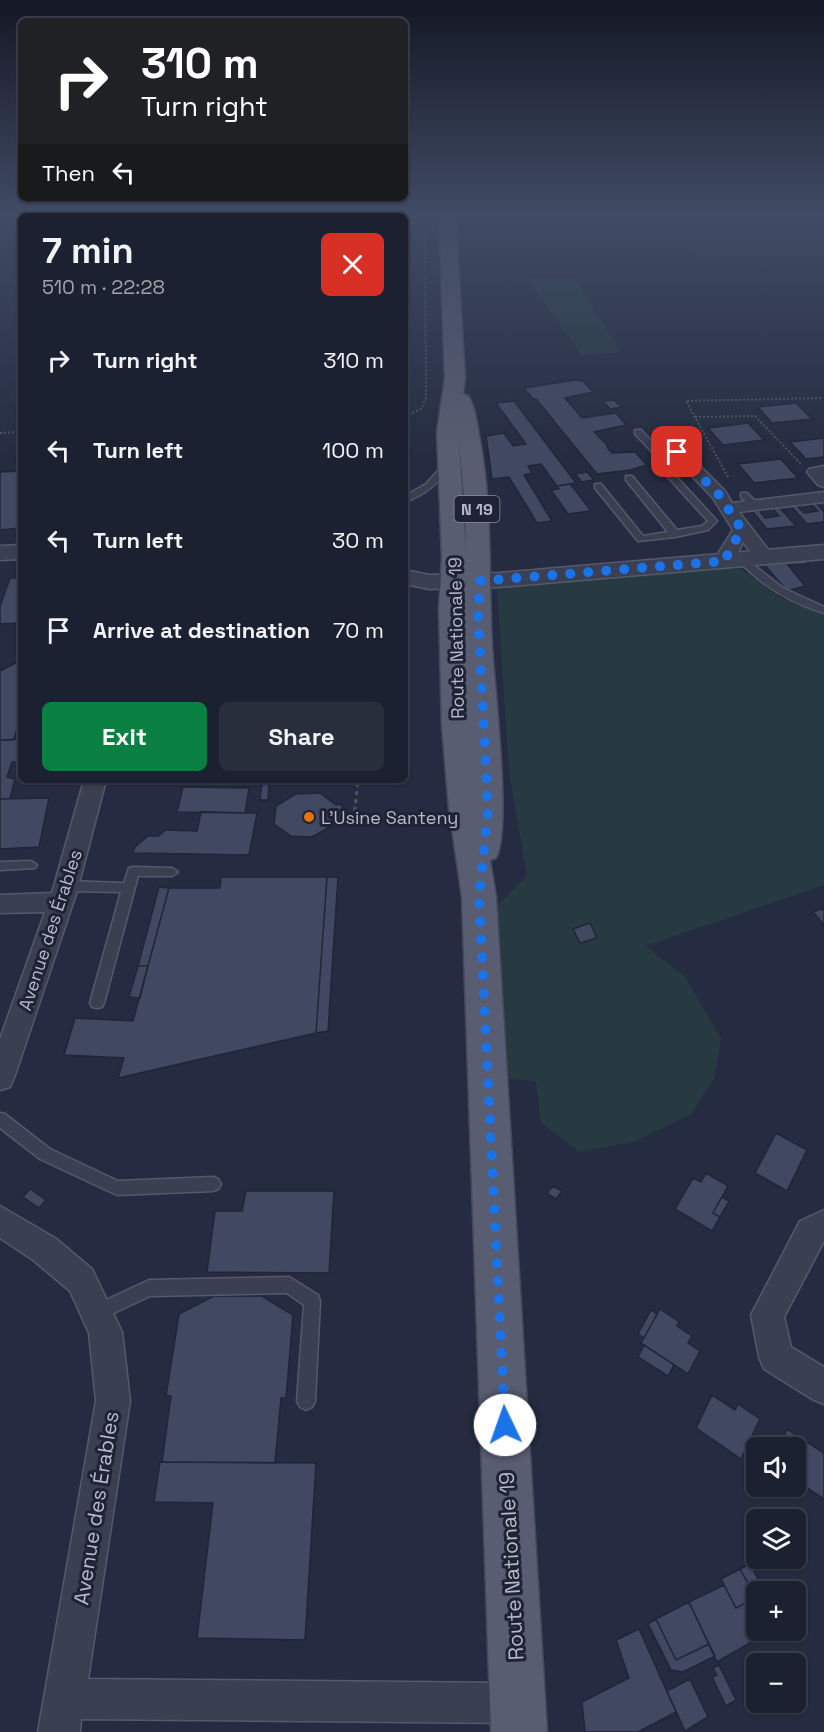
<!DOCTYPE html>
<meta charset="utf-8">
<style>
:root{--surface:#1c2131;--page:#292e3d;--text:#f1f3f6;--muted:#a0a3ab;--line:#3a3e4d;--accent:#0b8043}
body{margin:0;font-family:"Space Grotesk",sans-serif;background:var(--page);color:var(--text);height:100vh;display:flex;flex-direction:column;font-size:22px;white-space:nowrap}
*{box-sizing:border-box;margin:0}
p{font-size:20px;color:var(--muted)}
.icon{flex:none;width:33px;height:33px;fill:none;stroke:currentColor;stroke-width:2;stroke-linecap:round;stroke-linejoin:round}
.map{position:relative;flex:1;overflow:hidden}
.details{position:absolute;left:18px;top:213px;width:390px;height:570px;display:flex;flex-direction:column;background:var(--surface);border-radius:9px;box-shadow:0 2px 4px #0004,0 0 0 2px var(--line)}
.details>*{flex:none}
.top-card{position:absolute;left:18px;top:18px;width:390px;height:183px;border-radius:9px;box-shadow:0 2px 4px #0004,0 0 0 2px var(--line);background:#202124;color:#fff;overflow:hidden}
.controls{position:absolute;left:746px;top:1437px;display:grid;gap:12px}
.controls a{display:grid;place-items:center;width:60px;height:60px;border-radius:9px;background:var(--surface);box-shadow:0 2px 4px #0004,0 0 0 2px var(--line);font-size:30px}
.pin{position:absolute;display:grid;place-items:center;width:51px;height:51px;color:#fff;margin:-26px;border-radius:12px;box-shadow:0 3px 9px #0006}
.me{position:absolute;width:66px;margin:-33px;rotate:357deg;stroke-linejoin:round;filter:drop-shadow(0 0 4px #0008)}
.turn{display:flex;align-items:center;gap:21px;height:126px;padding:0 24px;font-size:27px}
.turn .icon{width:78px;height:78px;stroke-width:2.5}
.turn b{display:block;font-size:42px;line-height:51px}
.then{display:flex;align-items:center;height:57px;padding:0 24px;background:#0003;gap:12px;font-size:22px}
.round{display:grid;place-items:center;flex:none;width:63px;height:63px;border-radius:9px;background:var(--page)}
.summary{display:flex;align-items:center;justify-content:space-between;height:102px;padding:0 24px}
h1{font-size:36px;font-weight:700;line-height:45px}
.button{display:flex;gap:12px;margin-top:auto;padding:12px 24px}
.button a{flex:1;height:69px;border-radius:9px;background:var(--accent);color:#fff;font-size:24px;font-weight:700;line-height:69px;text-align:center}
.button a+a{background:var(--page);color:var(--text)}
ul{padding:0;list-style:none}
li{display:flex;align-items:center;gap:18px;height:90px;padding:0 24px}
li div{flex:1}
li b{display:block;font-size:22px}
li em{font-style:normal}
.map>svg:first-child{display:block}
.green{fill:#273a42}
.building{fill:#414862;stroke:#202638;stroke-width:1.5}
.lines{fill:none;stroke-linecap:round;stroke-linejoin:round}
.service-casing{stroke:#545a6b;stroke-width:3}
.minor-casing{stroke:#545a6b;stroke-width:3}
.tertiary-casing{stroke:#545a6b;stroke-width:3}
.primary-casing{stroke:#43485a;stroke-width:3}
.path-far1{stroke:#46575f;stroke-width:2;stroke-dasharray:2 2;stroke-linecap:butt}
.path{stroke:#46575f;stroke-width:3;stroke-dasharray:4 4;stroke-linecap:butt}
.service{fill:#3a3f51;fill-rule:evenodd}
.minor{fill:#3a3f51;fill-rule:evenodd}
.tertiary{fill:#3a3f51;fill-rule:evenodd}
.primary{fill:#585d71;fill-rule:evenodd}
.route{stroke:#1a73e8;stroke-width:10;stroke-dasharray:0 18}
.food-dot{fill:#e8710a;stroke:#1e2436;stroke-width:2}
.labels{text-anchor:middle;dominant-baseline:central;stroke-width:6;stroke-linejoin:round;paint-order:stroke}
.shield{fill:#1e2436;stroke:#888d9e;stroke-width:1.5}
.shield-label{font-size:16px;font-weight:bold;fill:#b6bacb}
.street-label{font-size:18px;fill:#b6bacb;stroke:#1e2436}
.poi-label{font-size:18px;fill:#b6bacb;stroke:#1e2436;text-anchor:start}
.near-street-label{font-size:21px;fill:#b6bacb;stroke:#1e2436}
</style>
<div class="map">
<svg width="824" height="1732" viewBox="0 0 824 1732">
<rect width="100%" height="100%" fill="#252c41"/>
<!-- green -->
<path class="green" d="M 713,220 L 824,245 L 824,259 L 702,260 L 669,229 Z
M 574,277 L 621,352 L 582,356 L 527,278 Z
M 738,567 L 779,597 L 824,615 L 824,885 L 646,946 L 685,977 L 721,1038 L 715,1077 L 691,1114 L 636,1141 L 580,1152 L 541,1123 L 536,1081 L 503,1078 L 486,917 L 527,875 L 509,772 L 497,586 Z"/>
<!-- building -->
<path class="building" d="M 575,380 L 583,381 L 593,392 L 565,398 L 582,418 L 616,413 L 626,425 L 594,432 L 609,447 L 607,447 L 612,453 L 635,452 L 647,465 L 630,470 L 597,474 L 536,399 L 533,399 L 524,388 Z
M 614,400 L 621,407 L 610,409 L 603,401 Z
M 514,401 L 576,483 L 557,486 L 541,464 L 528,466 L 532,473 L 524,475 L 552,521 L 537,523 L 509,477 L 492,479 L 486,436 L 504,433 L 513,446 L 526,444 L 496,403 Z
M 796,403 L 812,419 L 772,423 L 758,407 Z
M 748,423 L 764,440 L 723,445 L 708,428 Z
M 824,438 L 824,457 L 806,459 L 790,442 Z
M 781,459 L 798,478 L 754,483 L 738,464 Z
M 21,471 L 21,528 L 0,530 L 0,472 Z
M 587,472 L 594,480 L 582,482 L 575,474 Z
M 570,484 L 575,490 L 591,511 L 568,514 L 551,490 L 559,489 L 557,486 Z
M 816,503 L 824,512 L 824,522 L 807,524 L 791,506 L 797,506 L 804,513 L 818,511 L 811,504 Z
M 780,508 L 796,526 L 767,529 L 752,511 L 759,510 L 765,518 L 779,516 L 773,509 Z
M 805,560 L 809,564 L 788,565 L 805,586 L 787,591 L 763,563 Z
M 10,578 L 21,578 L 21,623 L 0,624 L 0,606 Z
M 21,660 L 21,720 L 19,721 L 14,740 L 0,740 L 0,671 Z
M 21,739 L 21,762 L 12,762 L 7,777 L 15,779 L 10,799 L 0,799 L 0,740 Z
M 262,783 L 269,783 L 268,800 L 260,800 Z
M 183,787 L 249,788 L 245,813 L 177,812 Z
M 320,793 L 336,805 L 341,804 L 344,814 L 342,820 L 312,837 L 291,836 L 274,824 L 276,806 L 296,794 Z
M 49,798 L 39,847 L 0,849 L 0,799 Z
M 201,812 L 257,813 L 249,855 L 133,853 L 135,847 L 148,836 L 158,836 L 166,830 L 197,831 Z
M 221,877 L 327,877 L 316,1033 L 118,1078 L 124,1058 L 64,1055 L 75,1018 L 133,1021 L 169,888 L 220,888 Z
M 327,877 L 338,877 L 328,1031 L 316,1033 Z
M 159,887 L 169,888 L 148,966 L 138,966 Z
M 824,908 L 824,925 L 813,912 Z
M 590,923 L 597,938 L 580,943 L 573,929 Z
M 138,966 L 148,966 L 140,998 L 129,997 Z
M 776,1133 L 807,1150 L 787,1191 L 755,1173 Z
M 706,1173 L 728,1186 L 713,1213 L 720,1217 L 712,1231 L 675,1209 L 693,1178 L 701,1182 Z
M 553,1186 L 562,1191 L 556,1199 L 547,1193 Z
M 30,1189 L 46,1200 L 39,1208 L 23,1197 Z
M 246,1191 L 334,1191 L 329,1273 L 207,1272 L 215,1211 L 242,1211 Z
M 722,1197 L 729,1201 L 720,1217 L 713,1213 Z
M 214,1296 L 262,1296 L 293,1315 L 286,1398 L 281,1398 L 275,1463 L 162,1462 L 171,1396 L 166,1396 L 179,1314 Z
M 660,1309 L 679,1322 L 677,1326 L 692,1336 L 688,1343 L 700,1351 L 688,1374 L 641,1343 Z
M 651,1310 L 657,1314 L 644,1338 L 638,1334 Z
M 644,1345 L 674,1365 L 668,1376 L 638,1357 Z
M 712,1395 L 735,1410 L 738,1404 L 760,1419 L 741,1459 L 696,1428 Z
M 787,1429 L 824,1453 L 824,1499 L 795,1480 L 795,1448 L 779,1448 Z
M 160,1462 L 316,1463 L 305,1640 L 197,1638 L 213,1503 L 154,1502 Z
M 750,1564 L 761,1585 L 752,1590 L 740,1569 Z
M 740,1569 L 756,1598 L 736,1608 L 721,1579 Z
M 724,1585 L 736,1608 L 756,1598 L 756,1630 L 772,1630 L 717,1662 L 689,1602 Z
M 689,1602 L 709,1644 L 676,1660 L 656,1619 Z
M 656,1619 L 676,1660 L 709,1644 L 715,1656 L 683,1672 L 671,1670 L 648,1624 Z
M 639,1629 L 676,1712 L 638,1732 L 585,1732 L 582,1702 L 629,1678 L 616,1640 Z
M 719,1665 L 736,1700 L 726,1706 L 712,1677 L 717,1675 L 713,1668 Z
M 690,1679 L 708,1717 L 685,1731 L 667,1691 Z"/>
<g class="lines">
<!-- service casing -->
<g class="service-casing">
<path id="service" d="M 635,430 L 641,430 L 662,453 L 680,450 L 680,454 L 661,460 L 717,521 L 708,530 L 675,537 L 638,541 L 595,488 L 595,484 L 601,484 L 643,536 L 668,532 L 626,480 L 626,476 L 632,476 L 677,530 L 702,526 L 708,521 L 654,462 L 653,460 L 656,456 L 635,434 Z
M 444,464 L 451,466 C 439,483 425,495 405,502 L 405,496 L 426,484 Z
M 741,493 L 747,493 L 757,503 L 757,507 L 751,507 L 741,497 Z
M 742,556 L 783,588 L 824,607 L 824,613 C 791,603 762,586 739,561 L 739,557 Z
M 31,861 L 37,865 L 35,868 L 0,870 L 0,862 Z
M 133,867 L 172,868 L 178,872 L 172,876 L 138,876 L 104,1003 L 102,1007 L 97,1008 L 92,1007 L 90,1003 L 121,892 L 66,891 L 62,889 L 60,886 L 62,883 L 66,881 L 124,883 L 129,868 Z
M 0,1113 L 5,1114 L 50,1149 L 118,1181 L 213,1177 L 218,1179 L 221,1184 L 218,1189 L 213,1191 L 117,1195 L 40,1159 L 0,1128 Z
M 289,1277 L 318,1295 L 320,1301 L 315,1401 L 312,1407 L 306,1410 L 300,1407 L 297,1401 L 304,1305 L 287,1293 L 150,1296 L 97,1321 L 91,1319 L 89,1313 L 91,1307 L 149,1280 Z"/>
</g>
<!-- minor casing -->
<g class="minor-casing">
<path id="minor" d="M 677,447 L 683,449 L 725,491 L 732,503 L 824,492 L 824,502 L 739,512 L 774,557 L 771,561 C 757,564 751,552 743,542 L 732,565 L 720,565 L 717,561 L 719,552 L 733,530 L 713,498 L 669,452 Z
M 824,466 L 824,487 L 818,485 L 807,472 L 809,469 Z
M 84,780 L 106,780 L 77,891 L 14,1078 L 10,1087 L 0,1090 L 0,1039 L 45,912 L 0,913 L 0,895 L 52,893 Z
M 0,1206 L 55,1238 L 92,1269 L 122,1332 L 130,1401 L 88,1679 L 518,1683 L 532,1689 L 538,1703 L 532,1717 L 518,1723 L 81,1719 L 80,1732 L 38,1732 L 96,1401 L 89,1333 L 70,1291 L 33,1260 L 0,1238 Z
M 824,1210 L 824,1241 L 784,1317 L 791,1347 L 824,1367 L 824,1404 L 812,1399 L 764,1369 L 759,1357 L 751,1315 L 800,1221 Z"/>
</g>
<!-- tertiary casing -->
<g class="tertiary-casing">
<path id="tertiary" d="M 21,545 L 21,559 L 0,560 L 0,546 Z
M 824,545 L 824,559 L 498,587 L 429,589 L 405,584 L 405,570 L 429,575 L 498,573 Z"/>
</g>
<!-- primary casing -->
<g class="primary-casing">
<path id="primary" d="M 439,213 L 455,213 L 465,378 L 463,394 L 468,396 C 475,406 477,423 479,435 C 493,505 488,574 492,645 C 494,686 512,829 496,858 L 490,860 L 496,897 L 547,1732 L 491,1732 L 462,897 L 449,808 L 442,726 L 439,609 L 442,558 L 437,432 L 445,378 ZM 459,442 L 465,505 L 466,554 Z"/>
</g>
<!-- path-far1 -->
<path class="path-far1" d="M 405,416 L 421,409 L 426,398 L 425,213
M 695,417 L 755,416 L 802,465
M 0,433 L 21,432
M 728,477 L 686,401 L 823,398"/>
<!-- path -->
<path class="path" d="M 354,819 L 358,780"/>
<!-- service -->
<use href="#service" class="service"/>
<!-- minor -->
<use href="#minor" class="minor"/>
<!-- tertiary -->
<use href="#tertiary" class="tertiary"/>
<!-- primary -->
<use href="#primary" class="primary"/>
</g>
<!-- sky -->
<linearGradient id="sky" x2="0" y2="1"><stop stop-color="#141824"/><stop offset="0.47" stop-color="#404b65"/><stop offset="1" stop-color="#404b65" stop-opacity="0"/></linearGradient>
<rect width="824" height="456" fill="url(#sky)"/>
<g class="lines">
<!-- route -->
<path class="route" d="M 505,1425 L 479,897 L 488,810 L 478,613 L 480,581 L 726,561 L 728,552 L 742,530 L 719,495 L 677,452"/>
</g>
<!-- markers -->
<circle class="food-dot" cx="309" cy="817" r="6"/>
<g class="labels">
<!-- shield labels -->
<rect class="shield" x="454.5" y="496" width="45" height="26" rx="4.5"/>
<g class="shield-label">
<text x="477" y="509">N 19</text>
</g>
<!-- street labels -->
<g class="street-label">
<text transform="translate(456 638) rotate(-91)">Route Nationale 19</text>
<text transform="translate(50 930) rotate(-72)">Avenue des Érables</text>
</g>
<!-- poi labels -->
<g class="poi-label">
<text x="321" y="817">L'Usine Santeny</text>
</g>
<!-- near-street labels -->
<g class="near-street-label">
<text transform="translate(96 1508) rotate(-81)">Avenue des Érables</text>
<text transform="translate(511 1566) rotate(-93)">Route Nationale 19</text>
</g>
</g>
</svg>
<div class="controls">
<a><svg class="icon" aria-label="sound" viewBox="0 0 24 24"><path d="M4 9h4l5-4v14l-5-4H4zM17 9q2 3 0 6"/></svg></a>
<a><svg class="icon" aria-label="layers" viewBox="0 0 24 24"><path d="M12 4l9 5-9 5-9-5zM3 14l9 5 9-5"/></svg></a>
<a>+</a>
<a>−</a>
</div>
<div class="pin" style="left:677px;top:452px;background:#d93025"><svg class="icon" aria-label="arrive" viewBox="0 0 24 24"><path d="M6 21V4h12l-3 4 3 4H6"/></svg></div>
<svg class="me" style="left:505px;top:1425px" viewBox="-20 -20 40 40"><circle r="19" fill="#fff"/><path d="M0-13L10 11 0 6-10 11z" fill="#1a73e8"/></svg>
<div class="top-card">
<div class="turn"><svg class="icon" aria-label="right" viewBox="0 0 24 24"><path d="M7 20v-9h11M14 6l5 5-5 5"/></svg><div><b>310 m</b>Turn right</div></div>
<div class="then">Then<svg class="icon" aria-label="left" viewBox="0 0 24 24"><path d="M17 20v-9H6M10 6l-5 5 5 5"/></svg></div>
</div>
<section class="details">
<div class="summary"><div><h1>7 min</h1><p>510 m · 22:28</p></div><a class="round" style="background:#d93025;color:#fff"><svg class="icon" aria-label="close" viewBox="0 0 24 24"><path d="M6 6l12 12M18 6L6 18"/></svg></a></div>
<ul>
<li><svg class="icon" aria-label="right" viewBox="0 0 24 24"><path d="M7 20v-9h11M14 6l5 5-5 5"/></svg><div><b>Turn right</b></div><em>310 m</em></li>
<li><svg class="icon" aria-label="left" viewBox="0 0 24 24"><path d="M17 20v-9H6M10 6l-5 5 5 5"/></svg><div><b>Turn left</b></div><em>100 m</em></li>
<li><svg class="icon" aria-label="left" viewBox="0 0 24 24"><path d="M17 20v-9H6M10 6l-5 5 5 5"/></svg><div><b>Turn left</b></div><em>30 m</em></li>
<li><svg class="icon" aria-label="arrive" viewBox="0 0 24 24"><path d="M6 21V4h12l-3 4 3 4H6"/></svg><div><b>Arrive at destination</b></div><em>70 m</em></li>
</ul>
<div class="button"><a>Exit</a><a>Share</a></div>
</section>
</div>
